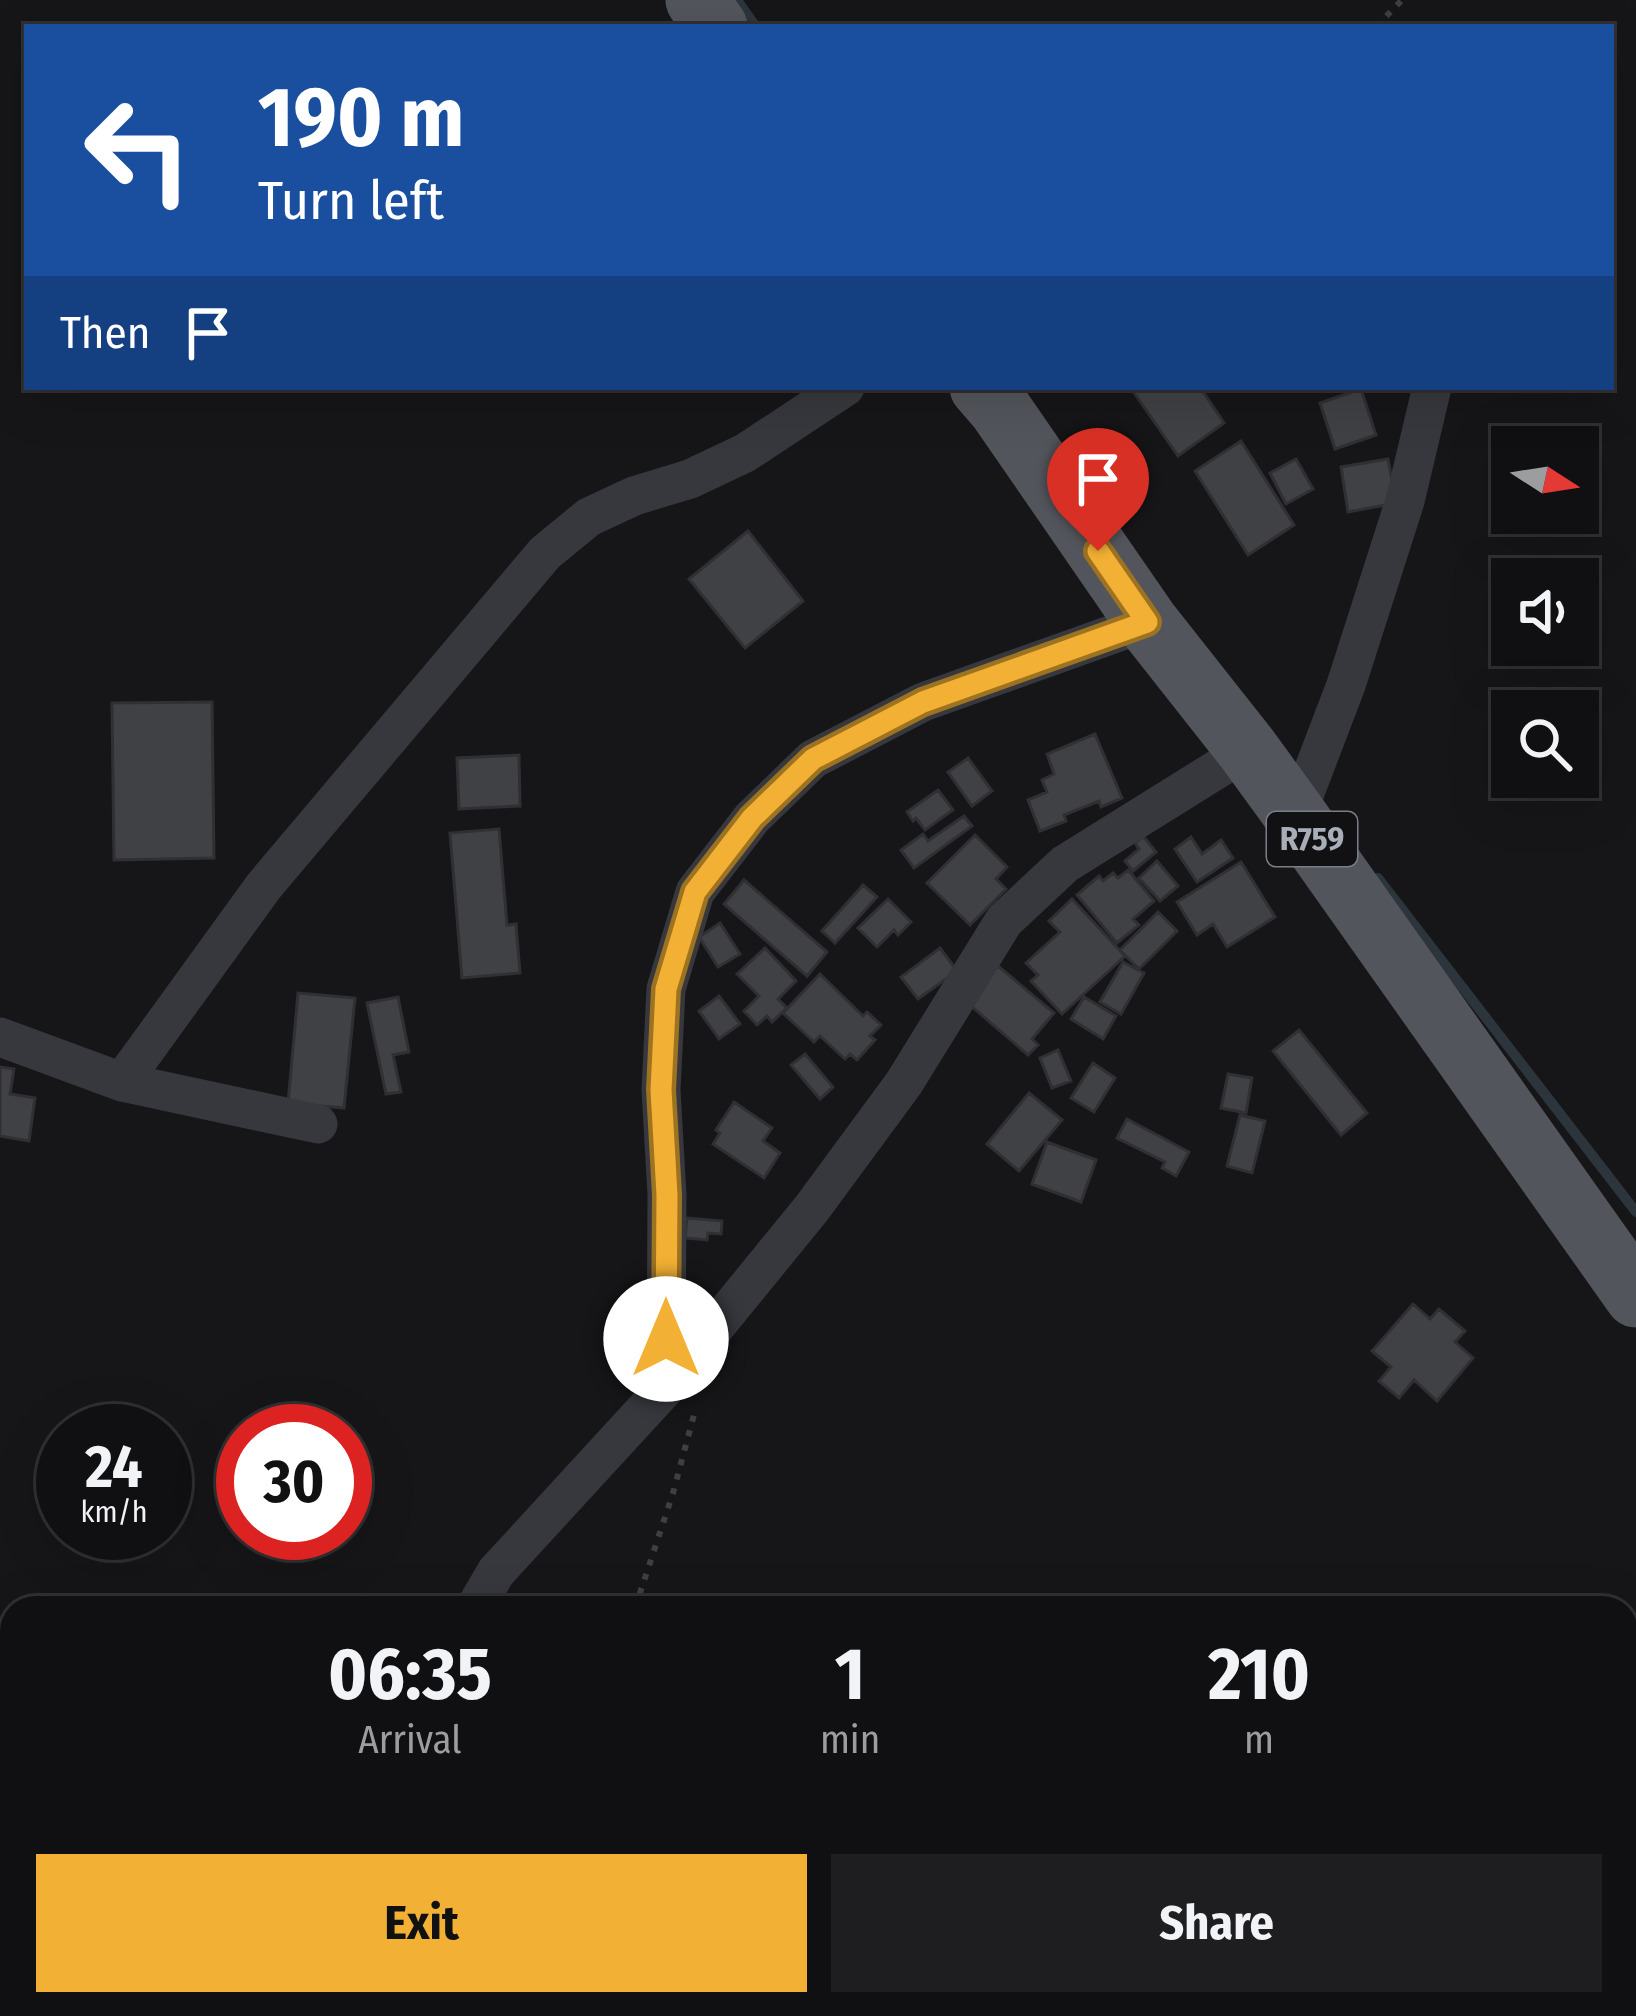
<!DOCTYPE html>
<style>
:root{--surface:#101012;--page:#1e1e20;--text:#f1f3f6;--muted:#9c9d9f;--line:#303032;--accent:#f2b134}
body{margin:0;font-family:"Fira Sans Condensed",sans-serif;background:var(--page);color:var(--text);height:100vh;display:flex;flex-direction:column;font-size:45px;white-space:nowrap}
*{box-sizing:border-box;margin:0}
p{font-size:39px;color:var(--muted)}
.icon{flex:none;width:66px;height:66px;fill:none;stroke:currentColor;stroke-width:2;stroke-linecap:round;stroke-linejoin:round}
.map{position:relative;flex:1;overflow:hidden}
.drawer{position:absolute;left:0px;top:1596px;width:1638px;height:420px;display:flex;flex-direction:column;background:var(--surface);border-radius:36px 36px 0 0;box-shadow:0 12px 48px #0002,0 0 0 3px var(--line)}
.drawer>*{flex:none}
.banner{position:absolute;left:24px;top:24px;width:1590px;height:366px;border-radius:0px;box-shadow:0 12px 48px #0002,0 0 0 3px var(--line);background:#1a4fa0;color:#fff;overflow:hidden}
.needle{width:78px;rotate:102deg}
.fabs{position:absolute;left:1491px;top:426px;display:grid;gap:24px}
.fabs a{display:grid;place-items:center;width:108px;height:108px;border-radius:0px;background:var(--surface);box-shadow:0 12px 48px #0002,0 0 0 3px var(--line);font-size:60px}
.speed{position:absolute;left:36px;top:1404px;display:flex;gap:24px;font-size:60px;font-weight:700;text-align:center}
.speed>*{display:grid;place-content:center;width:156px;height:156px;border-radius:50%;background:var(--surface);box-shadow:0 12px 48px #0002,0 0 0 3px var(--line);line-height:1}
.speed small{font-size:30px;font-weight:400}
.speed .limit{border:18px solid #d22;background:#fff;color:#111}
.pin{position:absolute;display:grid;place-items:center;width:102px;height:102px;color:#fff;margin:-123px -51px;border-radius:50% 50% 50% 0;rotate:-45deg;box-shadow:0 0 12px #0007}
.pin .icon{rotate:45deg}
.me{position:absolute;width:132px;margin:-66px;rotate:0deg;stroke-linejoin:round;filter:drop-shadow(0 0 9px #0008)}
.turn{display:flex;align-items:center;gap:42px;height:252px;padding:0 36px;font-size:54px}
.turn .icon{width:156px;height:156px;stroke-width:2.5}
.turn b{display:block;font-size:84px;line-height:102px}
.then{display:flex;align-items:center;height:114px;padding:0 36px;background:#0003;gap:24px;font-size:45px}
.eta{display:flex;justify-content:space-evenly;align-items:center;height:204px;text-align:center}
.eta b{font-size:72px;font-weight:700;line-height:84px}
.button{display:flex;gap:24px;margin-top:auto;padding:24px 36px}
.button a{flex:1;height:138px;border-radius:0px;background:var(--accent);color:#111;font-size:48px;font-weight:700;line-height:138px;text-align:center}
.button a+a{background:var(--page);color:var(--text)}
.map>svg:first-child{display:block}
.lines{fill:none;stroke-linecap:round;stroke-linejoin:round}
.stream{stroke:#2c353c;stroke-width:10}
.building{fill:#404145;stroke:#303034;stroke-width:3}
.path{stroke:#3d3f44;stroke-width:6;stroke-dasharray:6 9;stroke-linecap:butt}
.minor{stroke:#37383d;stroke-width:39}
.primary{stroke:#53555c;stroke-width:63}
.route-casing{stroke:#9d7322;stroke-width:30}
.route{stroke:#f2b134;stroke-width:21}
.labels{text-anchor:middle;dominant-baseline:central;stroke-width:10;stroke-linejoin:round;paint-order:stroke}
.shield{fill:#111113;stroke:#7b7e86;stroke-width:3}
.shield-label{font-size:33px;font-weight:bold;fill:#a8adb8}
</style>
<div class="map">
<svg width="1636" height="2016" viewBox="0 0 1636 2016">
<rect width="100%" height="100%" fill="#161618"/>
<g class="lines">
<!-- stream -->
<path class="stream" d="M 737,0 L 756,27
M 1378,878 L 1636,1212"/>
</g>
<!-- building -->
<path class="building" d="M 1130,387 L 1200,387 L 1224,423 L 1178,456 Z
M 1361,389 L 1376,435 L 1335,449 L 1320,403 Z
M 1241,441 L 1294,525 L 1248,555 L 1195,471 Z
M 1296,459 L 1313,489 L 1286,504 L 1270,473 Z
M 1388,459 L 1396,503 L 1348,512 L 1341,467 Z
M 748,531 L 803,601 L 745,648 L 689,579 Z
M 212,702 L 214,858 L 114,860 L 112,703 Z
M 1095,734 L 1122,798 L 1101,807 L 1099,801 L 1064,815 L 1066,821 L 1040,831 L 1028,800 L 1047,792 L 1042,780 L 1054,774 L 1047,754 Z
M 519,755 L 520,806 L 459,809 L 457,758 Z
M 968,758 L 992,791 L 972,806 L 948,772 Z
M 938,790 L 953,810 L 925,830 L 916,818 L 913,821 L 907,812 Z
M 964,816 L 972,826 L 914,868 L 901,850 L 923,834 L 928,841 Z
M 499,829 L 507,925 L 516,924 L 520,973 L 462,978 L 450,833 Z
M 975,835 L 1007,867 L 996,879 L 1006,889 L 970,925 L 927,883 Z
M 1143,836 L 1156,852 L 1133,871 L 1125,861 L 1139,849 L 1135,843 Z
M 1191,837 L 1202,854 L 1221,840 L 1233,858 L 1197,882 L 1175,849 Z
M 1157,861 L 1178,886 L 1160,901 L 1139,878 Z
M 1241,862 L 1275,917 L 1227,947 L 1213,924 L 1197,935 L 1177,902 Z
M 1128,870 L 1154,901 L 1133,919 L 1139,925 L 1117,943 L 1077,895 L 1099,876 L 1103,881 L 1113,873 L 1118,878 Z
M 744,880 L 827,952 L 807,976 L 724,904 Z
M 863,885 L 877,897 L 835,943 L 822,931 Z
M 888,899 L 911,922 L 898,935 L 894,930 L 877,947 L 858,928 Z
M 1072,899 L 1125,956 L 1062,1014 L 1031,981 L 1038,975 L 1026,963 L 1060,932 L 1049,921 Z
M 1158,912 L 1177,931 L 1139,969 L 1120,950 Z
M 720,923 L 740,954 L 718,967 L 699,937 Z
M 765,948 L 796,981 L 778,999 L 787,1008 L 772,1022 L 767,1016 L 757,1025 L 744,1011 L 759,996 L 737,974 Z
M 940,948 L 957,971 L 918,999 L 901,977 Z
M 1123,962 L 1144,973 L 1121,1014 L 1100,1002 Z
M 998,966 L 1054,1013 L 1032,1039 L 1038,1045 L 1028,1055 L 963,999 Z
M 820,974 L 863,1016 L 867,1012 L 881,1025 L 870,1036 L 875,1040 L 857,1060 L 850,1054 L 845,1059 L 820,1036 L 814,1042 L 783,1013 Z
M 298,993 L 355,998 L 344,1108 L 288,1103 Z
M 719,996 L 740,1024 L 719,1039 L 699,1011 Z
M 398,997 L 409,1052 L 393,1055 L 401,1092 L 386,1094 L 367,1003 Z
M 1084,997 L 1116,1016 L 1103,1039 L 1071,1019 Z
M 1299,1030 L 1367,1113 L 1341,1135 L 1273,1051 Z
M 1058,1050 L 1071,1081 L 1052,1088 L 1040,1058 Z
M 805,1054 L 833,1087 L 820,1099 L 791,1065 Z
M 1093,1063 L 1115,1078 L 1094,1112 L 1071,1098 Z
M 0,1067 L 14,1069 L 10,1094 L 35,1098 L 29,1141 L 0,1136 Z
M 1228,1074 L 1252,1078 L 1246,1113 L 1221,1108 Z
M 1029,1093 L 1062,1120 L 1019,1171 L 987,1144 Z
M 734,1102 L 772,1128 L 763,1141 L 780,1153 L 764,1178 L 713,1144 L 720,1133 L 716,1130 Z
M 1240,1115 L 1265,1121 L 1252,1173 L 1227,1166 Z
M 1127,1119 L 1189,1152 L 1176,1176 L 1162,1168 L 1165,1162 L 1117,1138 Z
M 1047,1142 L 1096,1160 L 1081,1202 L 1032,1184 Z
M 687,1218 L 722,1221 L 721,1234 L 708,1233 L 707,1240 L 685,1238 Z
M 1413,1304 L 1430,1319 L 1439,1309 L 1465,1331 L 1455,1342 L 1473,1358 L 1437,1401 L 1414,1380 L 1399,1398 L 1379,1381 L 1391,1367 L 1372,1351 Z"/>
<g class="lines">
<!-- path -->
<path class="path" d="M 1376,27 L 1402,0
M 635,1608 L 673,1493 L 695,1411
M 325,2016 L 337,2004"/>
<!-- minor -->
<path class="minor" d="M 1296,816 L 1346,685 L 1405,501 L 1432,387
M 0,1037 L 122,1082 L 318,1124
M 122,1082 L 264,886 L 545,553 L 589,517 L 634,496 L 690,479 L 745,453 L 845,387
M 666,1387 L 667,1195 L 661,1090 L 666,989 L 695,892 L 752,818 L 813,759 L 923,702 L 1147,622
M 475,1608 L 496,1572 L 666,1387 L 812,1208 L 904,1083 L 1004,921 L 1065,864 L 1248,750
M 201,2016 L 207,2004"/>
<!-- primary -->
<path class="primary" d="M 697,0 L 716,27
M 981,387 L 1000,409 L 1147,622 L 1248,750 L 1296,816 L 1636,1296"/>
</g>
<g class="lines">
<!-- route casing -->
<g class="route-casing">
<path id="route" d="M 666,1339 L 667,1195 L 661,1090 L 666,989 L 695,892 L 752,818 L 813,759 L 923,702 L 1147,622 L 1098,551"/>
</g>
<!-- route -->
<use href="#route" class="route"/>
</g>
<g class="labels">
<!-- shield labels -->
<rect class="shield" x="1267" y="812" width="90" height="54" rx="9"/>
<g class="shield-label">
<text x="1312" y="839">R759</text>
</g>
</g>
</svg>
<div class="fabs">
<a><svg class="needle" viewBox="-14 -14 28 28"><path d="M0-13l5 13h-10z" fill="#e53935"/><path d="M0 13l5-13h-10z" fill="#9c9d9f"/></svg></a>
<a><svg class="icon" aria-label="sound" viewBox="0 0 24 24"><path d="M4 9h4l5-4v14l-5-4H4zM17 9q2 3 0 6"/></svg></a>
<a><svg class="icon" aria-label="search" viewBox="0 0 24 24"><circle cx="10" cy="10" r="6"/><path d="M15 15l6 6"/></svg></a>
</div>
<div class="speed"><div>24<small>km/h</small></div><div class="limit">30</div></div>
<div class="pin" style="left:1098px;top:551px;background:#d93025"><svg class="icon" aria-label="arrive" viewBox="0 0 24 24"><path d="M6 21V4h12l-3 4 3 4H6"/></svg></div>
<svg class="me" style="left:666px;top:1339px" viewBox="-20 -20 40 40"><circle r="19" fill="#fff"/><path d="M0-13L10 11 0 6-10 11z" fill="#f2b134"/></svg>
<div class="banner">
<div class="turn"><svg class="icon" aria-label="left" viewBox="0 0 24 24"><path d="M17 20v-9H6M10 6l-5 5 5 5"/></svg><div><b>190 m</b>Turn left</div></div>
<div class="then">Then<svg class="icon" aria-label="arrive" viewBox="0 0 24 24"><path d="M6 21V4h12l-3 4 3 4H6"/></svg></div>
</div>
<section class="drawer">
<div class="eta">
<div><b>06:35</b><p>Arrival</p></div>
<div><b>1</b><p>min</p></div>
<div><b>210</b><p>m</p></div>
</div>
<div class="button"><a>Exit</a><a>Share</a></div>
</section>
</div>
